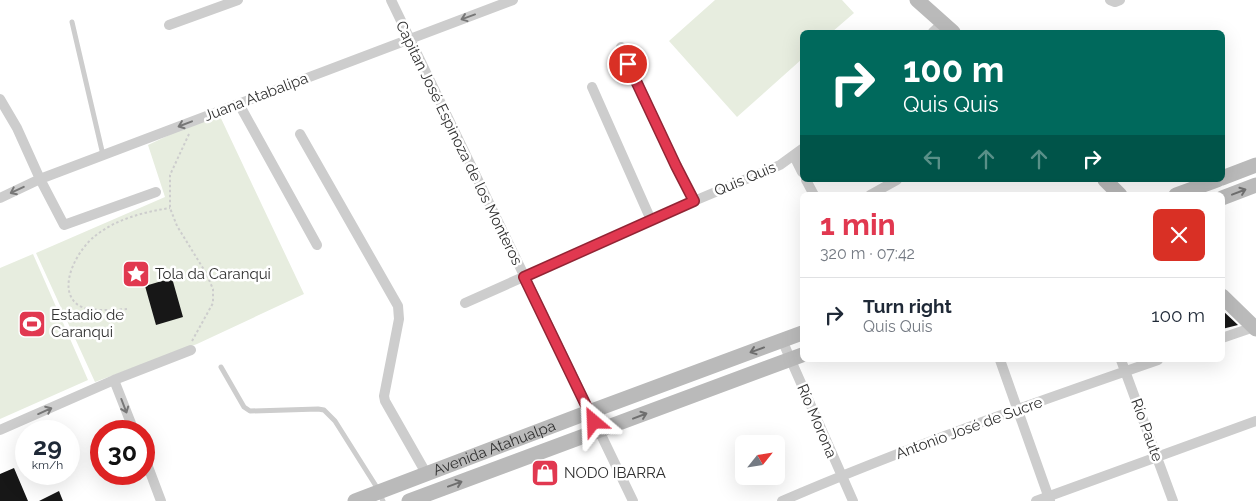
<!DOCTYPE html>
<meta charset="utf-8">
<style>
:root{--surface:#fff;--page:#f2f2f3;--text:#1f2937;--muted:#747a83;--line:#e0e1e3;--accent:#e13850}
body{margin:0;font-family:Raleway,sans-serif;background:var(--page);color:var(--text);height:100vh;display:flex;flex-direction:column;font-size:19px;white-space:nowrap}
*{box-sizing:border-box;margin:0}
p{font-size:16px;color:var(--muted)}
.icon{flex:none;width:28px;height:28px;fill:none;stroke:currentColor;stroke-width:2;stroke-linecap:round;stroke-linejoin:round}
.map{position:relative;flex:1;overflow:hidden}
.details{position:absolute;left:800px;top:192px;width:425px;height:170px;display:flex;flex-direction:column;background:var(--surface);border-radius:8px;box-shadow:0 5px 20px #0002}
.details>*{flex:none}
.banner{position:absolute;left:800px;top:30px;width:425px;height:152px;border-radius:8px;box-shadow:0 5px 20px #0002;background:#00695c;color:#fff;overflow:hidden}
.needle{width:32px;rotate:60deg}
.buttons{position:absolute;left:735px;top:435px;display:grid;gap:10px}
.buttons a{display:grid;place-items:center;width:50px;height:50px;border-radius:8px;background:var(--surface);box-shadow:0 5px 20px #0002;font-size:25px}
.speed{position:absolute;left:15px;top:420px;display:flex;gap:10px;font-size:25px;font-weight:700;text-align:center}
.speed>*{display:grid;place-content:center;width:65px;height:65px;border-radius:50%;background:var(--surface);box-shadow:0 5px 20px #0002;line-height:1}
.speed small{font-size:12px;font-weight:400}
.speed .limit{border:8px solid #d22;background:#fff;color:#111}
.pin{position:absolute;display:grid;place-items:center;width:42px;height:42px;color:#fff;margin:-21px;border:2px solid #fff;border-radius:50%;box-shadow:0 1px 5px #0007}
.me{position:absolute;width:55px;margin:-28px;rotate:334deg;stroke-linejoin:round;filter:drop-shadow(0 0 4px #0008)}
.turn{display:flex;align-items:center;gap:18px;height:105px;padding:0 20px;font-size:22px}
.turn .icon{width:65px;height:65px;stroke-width:2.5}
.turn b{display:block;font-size:35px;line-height:42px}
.lanes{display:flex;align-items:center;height:48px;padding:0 20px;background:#0003;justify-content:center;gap:25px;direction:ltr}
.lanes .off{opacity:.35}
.round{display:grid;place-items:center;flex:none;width:52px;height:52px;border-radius:8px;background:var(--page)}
.headline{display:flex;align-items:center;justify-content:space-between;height:85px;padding:0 20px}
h1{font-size:30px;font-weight:700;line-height:38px;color:var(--accent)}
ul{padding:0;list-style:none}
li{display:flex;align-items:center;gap:15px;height:75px;padding:0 20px;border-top:1px solid var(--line)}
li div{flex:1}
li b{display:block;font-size:19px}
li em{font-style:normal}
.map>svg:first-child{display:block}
.green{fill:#e7eddf}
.building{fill:#171717}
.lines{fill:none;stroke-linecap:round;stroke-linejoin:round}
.path{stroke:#cdcdcd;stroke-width:2;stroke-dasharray:2.5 2.5;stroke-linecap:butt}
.lane{stroke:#cdcdcd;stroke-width:5}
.street{stroke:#cdcdcd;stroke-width:10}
.secondary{stroke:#bababa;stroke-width:15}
.oneway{stroke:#777}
.oneway2{stroke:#6e6e6e}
.route-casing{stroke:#922434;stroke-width:12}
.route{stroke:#e13850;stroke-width:9}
.labels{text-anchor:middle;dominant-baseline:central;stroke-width:5;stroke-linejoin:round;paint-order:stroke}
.street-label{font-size:15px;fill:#303030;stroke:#fff}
.poi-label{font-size:15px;fill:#303030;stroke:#fff;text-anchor:start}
</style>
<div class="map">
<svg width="1256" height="501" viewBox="0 0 1256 501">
<rect width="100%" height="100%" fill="#fff"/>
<!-- green -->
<path class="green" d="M 715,0 L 842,0 L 854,13 L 832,32 L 802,32 L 802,59 L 737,117 L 669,41 Z
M 218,112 L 304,294 L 197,344 L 95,382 L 36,253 L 165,197 L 148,145 Z
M 33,254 L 88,380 L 0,419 L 0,268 Z"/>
<!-- building -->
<path class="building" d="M 172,278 L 183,317 L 156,325 L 145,286 Z
M 1222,310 L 1238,325 L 1222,329 Z
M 14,468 L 28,501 L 0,501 L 0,474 Z
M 59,491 L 63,501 L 39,501 Z"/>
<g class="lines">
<!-- path -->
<path class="path" d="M 189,134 L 170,175 L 170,208 L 177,226 L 206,273 L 213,289 L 213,303 L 192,341
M 127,309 C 114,310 88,312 78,305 C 55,288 79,248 95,236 C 116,219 144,212 170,208"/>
<!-- lane -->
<path class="lane" d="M 72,22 L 103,155
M 221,367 L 244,407 L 250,411 L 318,409 L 324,410 L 335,421 L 376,486 L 383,501"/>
<!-- street -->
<path class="street" d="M 391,0 L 633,501
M 1110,0 L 1115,2 L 1120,0
M 169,25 L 238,0
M 933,32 L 943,23
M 621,47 L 676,166 L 694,201
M 592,87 L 651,220
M 0,99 L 17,128 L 40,179 L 64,225 L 156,192
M 239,104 L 317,245
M 300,134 L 398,306 L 399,319 L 384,396 L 385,401 L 426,473
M 794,156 L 802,172
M 806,180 L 814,195
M 870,195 L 897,180
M 0,198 L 40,179 L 513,0
M 465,303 L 694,201 L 780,165 L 802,149
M 1222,338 L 1254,327
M 782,340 L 853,501
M 1000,360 L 1050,501
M 1121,360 L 1173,501
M 114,380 L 134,431
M 0,430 L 114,380 L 191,350
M 144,456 L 161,501
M 782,501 C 905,448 1031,404 1158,360
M 1036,501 L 1256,421"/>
<!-- secondary -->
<g class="secondary">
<path d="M 917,0 L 953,32"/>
<path d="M 1222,178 L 1256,165"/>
<path d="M 1105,180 L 1120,195"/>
<path d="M 1176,195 L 1217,180"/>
<path d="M 1222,198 L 1256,185"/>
<path d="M 1222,296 L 1256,329"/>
<path id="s1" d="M 355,501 L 589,412 L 802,333"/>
<path d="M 409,501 L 802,355"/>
</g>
</g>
<!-- one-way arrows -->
<defs><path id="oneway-shaft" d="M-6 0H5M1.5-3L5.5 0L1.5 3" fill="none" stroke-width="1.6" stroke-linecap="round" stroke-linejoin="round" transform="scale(1.25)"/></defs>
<g class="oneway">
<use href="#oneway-shaft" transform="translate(468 17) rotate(160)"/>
<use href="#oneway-shaft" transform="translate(185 124) rotate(159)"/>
<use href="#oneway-shaft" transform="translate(17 190) rotate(155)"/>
<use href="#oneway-shaft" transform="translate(124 406) rotate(69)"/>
<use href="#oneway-shaft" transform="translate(45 411) rotate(-24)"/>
</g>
<g class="oneway2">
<use href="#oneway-shaft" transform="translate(1239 192) rotate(-21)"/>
<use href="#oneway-shaft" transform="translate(757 350) rotate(160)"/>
<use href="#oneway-shaft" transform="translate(640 416) rotate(-21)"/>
<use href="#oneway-shaft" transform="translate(455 484) rotate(-20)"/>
</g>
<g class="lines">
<!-- route casing -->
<g class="route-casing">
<path id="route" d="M 594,422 L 524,277 L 694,201 L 676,166 L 628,64"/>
</g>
<!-- route -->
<use href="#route" class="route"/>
</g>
<!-- icons -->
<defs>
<g id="sight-square" transform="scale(1.4375)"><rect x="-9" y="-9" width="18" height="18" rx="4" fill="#e13850" stroke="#fff"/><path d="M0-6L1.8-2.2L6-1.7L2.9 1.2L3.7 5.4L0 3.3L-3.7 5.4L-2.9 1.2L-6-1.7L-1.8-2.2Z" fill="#fff"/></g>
<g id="stadium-square" transform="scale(1.4375)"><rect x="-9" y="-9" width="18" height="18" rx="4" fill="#e13850" stroke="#fff"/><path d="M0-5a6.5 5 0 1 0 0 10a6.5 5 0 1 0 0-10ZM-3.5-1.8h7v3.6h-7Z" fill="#fff"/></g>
<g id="shop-square" transform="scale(1.4375)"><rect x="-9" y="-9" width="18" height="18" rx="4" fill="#e13850" stroke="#fff"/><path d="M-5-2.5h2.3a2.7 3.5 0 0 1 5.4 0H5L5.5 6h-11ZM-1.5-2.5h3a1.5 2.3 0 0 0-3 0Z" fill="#fff"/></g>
</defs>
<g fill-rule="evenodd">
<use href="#sight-square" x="136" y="274"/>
<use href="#stadium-square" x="32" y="324"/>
<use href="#shop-square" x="545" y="473"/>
</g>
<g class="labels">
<!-- street labels -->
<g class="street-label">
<text transform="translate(256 97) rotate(-21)">Juana Atabalipa</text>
<text transform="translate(459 143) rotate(64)">Capitan José Espinoza de los Monteros</text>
<text transform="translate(745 179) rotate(-23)">Quis Quis</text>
<text transform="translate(817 421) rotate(67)">Río Morona</text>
<text transform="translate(969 428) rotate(-20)">Antonio José de Sucre</text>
<text transform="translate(1147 430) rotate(70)">Río Paute</text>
<text stroke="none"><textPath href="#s1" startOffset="149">Avenida Atahualpa</textPath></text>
</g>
<!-- poi labels -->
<g class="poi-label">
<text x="155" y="274">Tola da Caranqui</text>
<text x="51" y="315">Estadio de<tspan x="51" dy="17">Caranqui</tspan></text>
<text x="564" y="473">NODO IBARRA</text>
</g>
</g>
</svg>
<div class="buttons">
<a><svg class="needle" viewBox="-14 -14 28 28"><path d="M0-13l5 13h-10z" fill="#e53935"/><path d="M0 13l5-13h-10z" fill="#747a83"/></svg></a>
</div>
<div class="speed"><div>29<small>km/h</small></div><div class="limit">30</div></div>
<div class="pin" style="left:628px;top:64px;background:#d93025"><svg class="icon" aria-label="arrive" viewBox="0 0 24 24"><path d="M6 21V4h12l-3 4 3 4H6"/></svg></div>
<svg class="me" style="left:594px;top:422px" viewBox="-20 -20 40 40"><path d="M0-17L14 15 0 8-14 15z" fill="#e13850" stroke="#fff" stroke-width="4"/></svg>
<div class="banner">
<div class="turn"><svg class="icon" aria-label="right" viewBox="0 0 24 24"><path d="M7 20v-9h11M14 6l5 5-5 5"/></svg><div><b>100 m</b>Quis Quis</div></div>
<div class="lanes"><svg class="icon off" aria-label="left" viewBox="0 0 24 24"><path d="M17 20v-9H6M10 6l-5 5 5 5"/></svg><svg class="icon off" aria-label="ahead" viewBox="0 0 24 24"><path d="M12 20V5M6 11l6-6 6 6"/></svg><svg class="icon off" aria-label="ahead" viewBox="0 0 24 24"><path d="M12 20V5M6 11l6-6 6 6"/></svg><svg class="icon" aria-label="right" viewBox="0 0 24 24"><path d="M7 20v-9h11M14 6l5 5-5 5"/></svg></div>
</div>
<section class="details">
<div class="headline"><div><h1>1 min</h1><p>320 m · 07:42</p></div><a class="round" style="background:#d93025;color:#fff"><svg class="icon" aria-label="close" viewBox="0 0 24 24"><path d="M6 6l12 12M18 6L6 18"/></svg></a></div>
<ul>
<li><svg class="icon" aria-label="right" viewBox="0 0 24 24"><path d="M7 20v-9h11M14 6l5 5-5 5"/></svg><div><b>Turn right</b><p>Quis Quis</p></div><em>100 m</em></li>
</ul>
</section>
</div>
